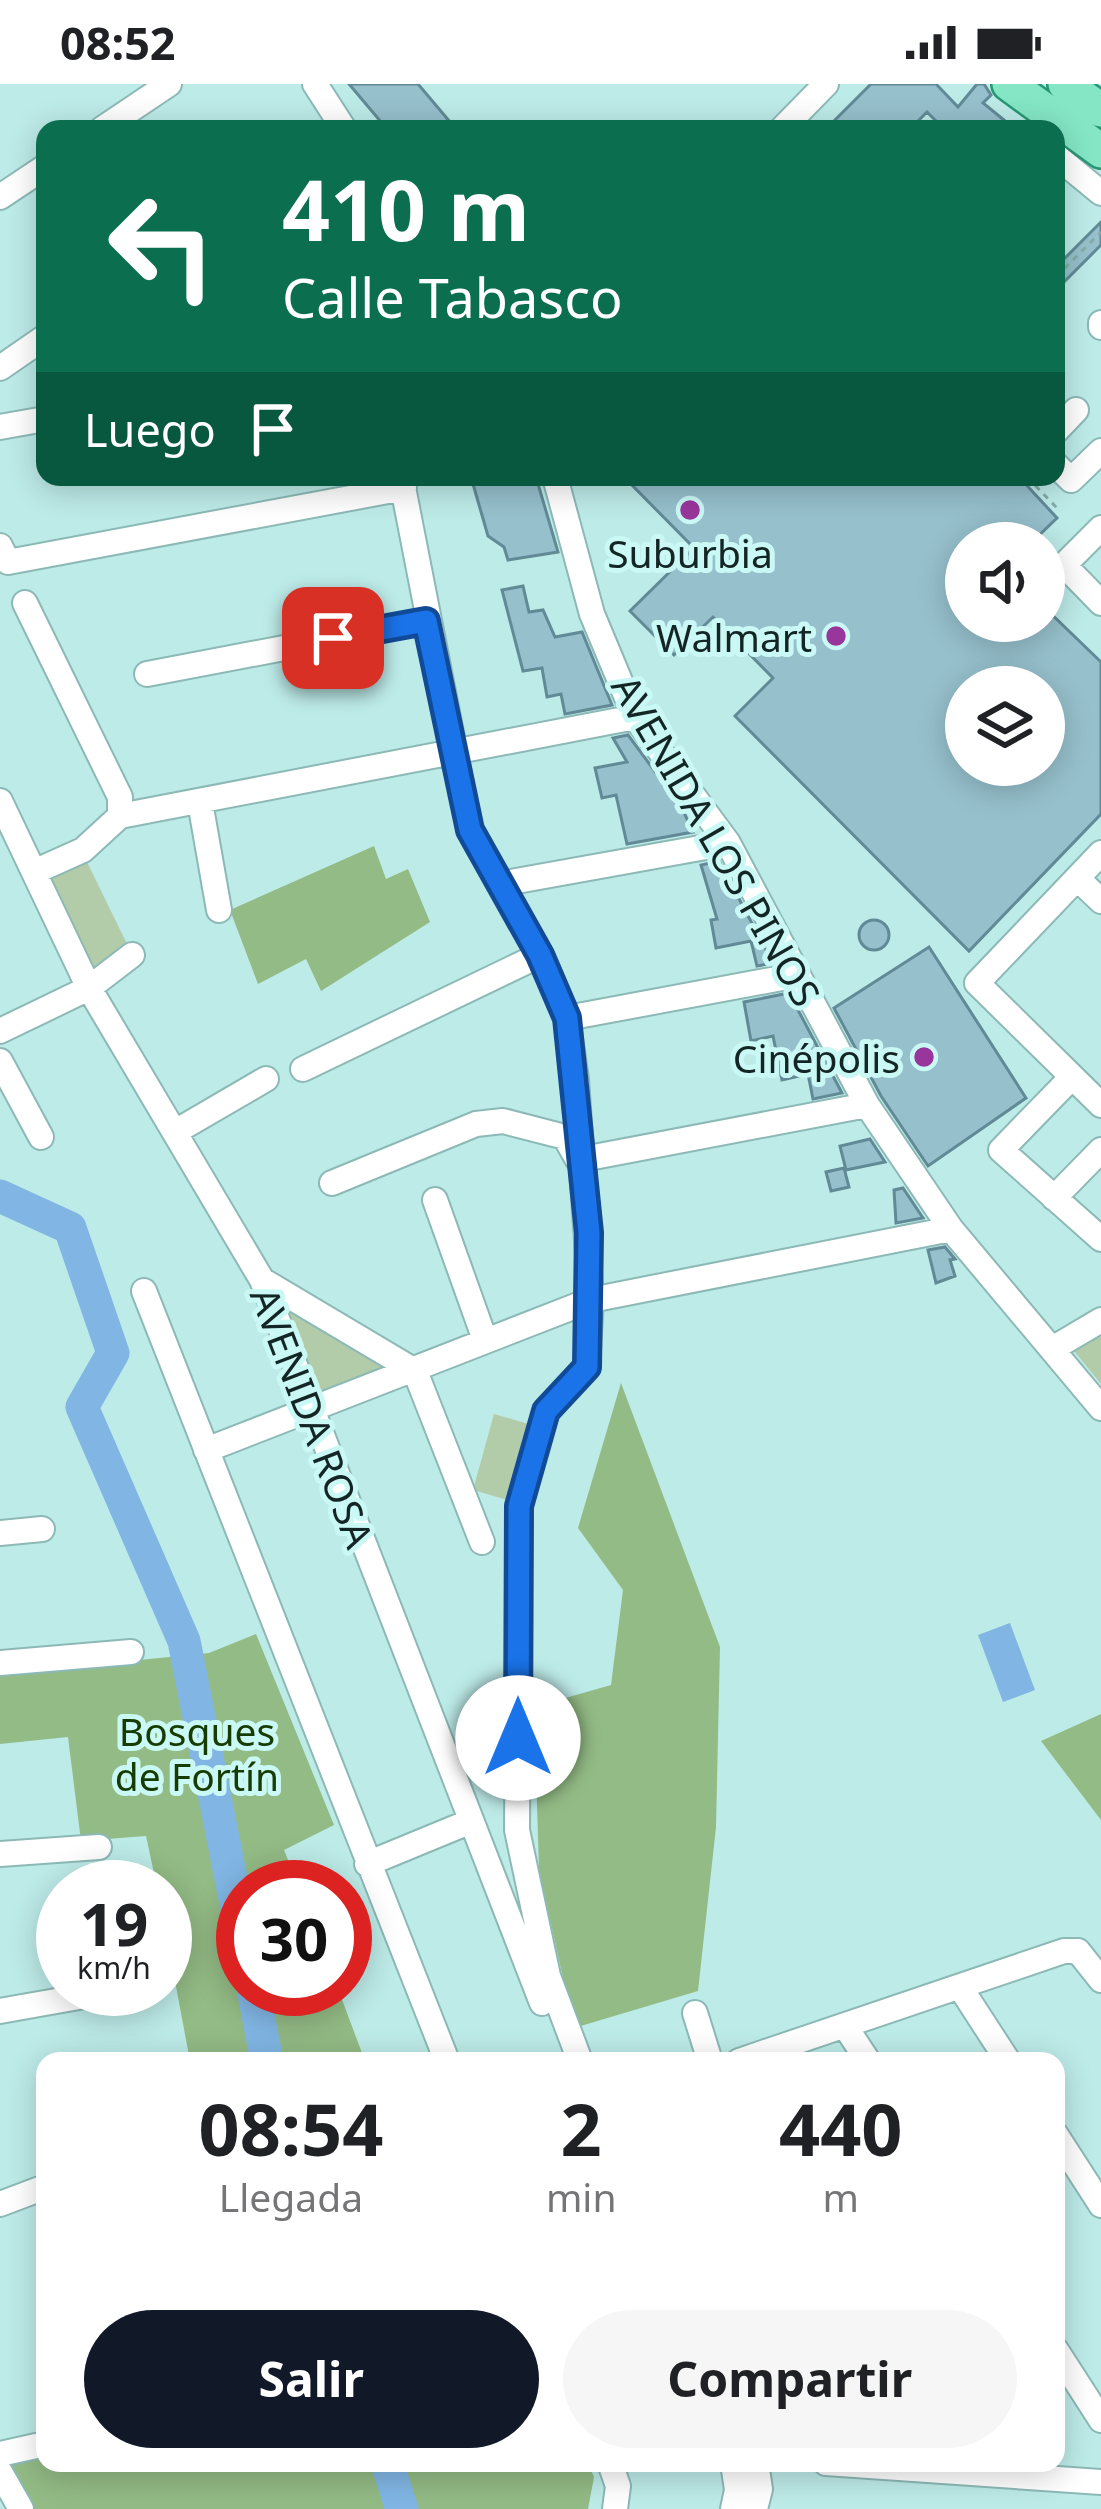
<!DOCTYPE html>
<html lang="es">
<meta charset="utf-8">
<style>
:root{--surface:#fff;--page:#f6f6f6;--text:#202124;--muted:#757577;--accent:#111827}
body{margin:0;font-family:"Noto Sans",sans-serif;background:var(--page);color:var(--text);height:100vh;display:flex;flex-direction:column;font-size:45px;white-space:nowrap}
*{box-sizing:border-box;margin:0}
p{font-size:39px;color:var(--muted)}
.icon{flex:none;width:66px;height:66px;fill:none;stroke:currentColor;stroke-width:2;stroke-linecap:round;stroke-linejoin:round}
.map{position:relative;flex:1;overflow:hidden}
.side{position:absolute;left:36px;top:1968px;width:1029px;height:420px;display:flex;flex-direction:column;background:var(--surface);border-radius:24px;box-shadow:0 6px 30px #0003}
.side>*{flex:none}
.top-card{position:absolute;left:36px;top:36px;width:1029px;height:366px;border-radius:24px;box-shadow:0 6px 30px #0003;background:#0b6e4f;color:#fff;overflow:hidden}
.controls{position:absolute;left:945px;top:438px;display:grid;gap:24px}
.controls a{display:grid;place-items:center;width:120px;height:120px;border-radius:50%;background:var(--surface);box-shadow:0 6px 30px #0003;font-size:60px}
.speed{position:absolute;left:36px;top:1776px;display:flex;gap:24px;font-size:60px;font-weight:700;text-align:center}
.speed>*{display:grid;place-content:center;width:156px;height:156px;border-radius:50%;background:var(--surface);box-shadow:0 6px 30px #0003;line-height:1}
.speed small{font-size:30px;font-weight:400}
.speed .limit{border:18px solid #d22;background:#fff;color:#111}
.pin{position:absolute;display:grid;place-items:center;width:102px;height:102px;color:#fff;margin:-51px;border-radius:24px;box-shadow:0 6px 18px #0006}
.me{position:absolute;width:132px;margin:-66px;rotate:0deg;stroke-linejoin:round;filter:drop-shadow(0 0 9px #0008)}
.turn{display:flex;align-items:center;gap:42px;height:252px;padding:0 48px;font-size:54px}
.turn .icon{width:156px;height:156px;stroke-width:2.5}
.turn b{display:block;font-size:84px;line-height:102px}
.then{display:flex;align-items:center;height:114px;padding:0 48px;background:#0003;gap:24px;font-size:45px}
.eta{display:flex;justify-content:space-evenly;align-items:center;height:204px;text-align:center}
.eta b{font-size:72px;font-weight:700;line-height:84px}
.button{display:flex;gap:24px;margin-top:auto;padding:24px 48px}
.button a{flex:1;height:138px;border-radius:72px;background:var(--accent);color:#fff;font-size:48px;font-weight:700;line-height:138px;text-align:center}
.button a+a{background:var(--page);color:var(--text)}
.status{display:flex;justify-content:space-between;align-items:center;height:84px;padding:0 60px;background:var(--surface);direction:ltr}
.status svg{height:33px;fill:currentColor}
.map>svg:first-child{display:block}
.green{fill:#b2cba9}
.forest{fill:#93bb85}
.water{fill:#81b6e4}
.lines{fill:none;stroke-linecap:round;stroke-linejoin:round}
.river{stroke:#81b6e4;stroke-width:33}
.building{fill:#96c0cc;stroke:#628a96;stroke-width:3;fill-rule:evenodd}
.minor-casing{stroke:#8cb9b6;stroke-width:28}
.major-casing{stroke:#279773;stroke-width:38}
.path{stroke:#86aba9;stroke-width:3;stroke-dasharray:6 6;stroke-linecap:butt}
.minor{stroke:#fff;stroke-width:24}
.major{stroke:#84e6c5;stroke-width:33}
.route-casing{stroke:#114b97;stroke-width:30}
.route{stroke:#1a73e8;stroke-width:21}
.poi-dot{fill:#99369c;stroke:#caf8f5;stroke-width:4.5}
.labels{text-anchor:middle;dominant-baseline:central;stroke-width:10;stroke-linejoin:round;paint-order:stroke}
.poi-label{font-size:39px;fill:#132524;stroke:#caf8f5;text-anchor:end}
.street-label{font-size:39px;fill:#132524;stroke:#caf8f5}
.park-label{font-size:39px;fill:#173c03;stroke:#caf8f5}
</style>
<div class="status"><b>08:52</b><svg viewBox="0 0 49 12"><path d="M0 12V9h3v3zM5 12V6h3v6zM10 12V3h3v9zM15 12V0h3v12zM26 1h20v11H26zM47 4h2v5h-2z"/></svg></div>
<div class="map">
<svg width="1101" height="2425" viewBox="0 0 1101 2425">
<rect width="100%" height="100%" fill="#bdebe8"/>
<!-- green -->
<path class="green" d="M 87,778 L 128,862 L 94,888 L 49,795 Z
M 281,1220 L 390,1283 L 319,1314 Z
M 1101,1250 L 1101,1300 L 1074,1267 Z
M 494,1330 L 532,1341 L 511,1417 L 473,1406 Z"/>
<!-- forest -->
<path class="forest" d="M 374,762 L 386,795 L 408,785 L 430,838 L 321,907 L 306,875 L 258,900 L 230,826 Z
M 621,1299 L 720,1563 L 716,1743 L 698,1907 L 574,1944 L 539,1785 L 534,1623 L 611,1601 L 623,1506 L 578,1444 Z
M 256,1550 L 334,1741 L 284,1766 L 299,1803 L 243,1803 L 243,1905 L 338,1905 L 365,1977 L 190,1977 L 165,1844 L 165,1803 L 157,1803 L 146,1752 L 81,1757 L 68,1653 L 0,1660 L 0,1590 L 209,1569 Z
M 1101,1630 L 1101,1736 L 1041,1657 Z
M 45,2374 L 45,2379 L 588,2379 L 594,2393 L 588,2425 L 33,2425 L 5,2381 Z"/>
<!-- water -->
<path class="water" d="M 1010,1539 L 1035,1606 L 1003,1618 L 978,1551 Z"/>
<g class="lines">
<!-- river -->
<path class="river" d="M 0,1112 L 70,1144 L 113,1269 L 82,1323 L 184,1557 L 243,1855
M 253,1905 L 267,1977
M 387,2379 L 402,2425"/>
</g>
<!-- building -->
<path class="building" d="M 349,0 L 418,0 L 456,45 L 387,45 Z
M 871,0 L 936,0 L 958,23 L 977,0 L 984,0 L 991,11 L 983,19 L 1004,36 L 997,45 L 944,45 L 927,28 L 910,45 L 826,45 Z
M 1101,138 L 1101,161 L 1056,206 L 1056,183 Z
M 471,393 L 536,393 L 558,468 L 508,476 L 504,463 L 488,452 Z
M 624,393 L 1019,393 L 1057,434 L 1031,459 L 966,459 L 966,537 L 1044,537 L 1044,523 L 1101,578 L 1101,730 L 969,867 L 735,632 L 773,594 L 713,533 L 674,571 L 630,527 L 694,464 ZM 966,603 L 1044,603 L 1044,681 L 966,681 Z
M 523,502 L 529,528 L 543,526 L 555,553 L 582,548 L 612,621 L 565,630 L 561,610 L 547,613 L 542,584 L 523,587 L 502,506 Z
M 628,651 L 682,724 L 693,748 L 627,760 L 616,711 L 602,714 L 595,684 L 627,678 L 613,654 Z
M 719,777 L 773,879 L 757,882 L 751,857 L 716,864 L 711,836 L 717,835 L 701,781 Z
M859 851a15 15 0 1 1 30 0a15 15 0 1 1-30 0Z
M 929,863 L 1026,1014 L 928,1082 L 881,1012 L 834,924 Z
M 789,909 L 842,1009 L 813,1015 L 808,990 L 782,996 L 773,952 L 751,957 L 744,918 Z
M 870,1055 L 885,1078 L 846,1086 L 840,1062 Z
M 844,1084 L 849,1103 L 831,1107 L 826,1088 Z
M 903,1104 L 923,1134 L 896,1139 L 894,1106 Z
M 945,1163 L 955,1175 L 950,1176 L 955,1192 L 936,1199 L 928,1166 Z"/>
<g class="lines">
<!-- minor casing -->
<g class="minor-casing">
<path id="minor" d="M 315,0 L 344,45
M 102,45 L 169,0
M 782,45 L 826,0
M 1056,72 L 1101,109
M 0,113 L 45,83
M 1101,239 L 1101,243
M 0,284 L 45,253
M 0,343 L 45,335
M 1056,347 L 1076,326
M 1056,381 L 1071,396 L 1101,367
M 401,393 L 470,746 L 540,871 L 567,934 L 576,995 L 591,1216 L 587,1283 L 546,1327 L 519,1422 L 517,1746 L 548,1892 L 580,1977
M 555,393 L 592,530 L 635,633 L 728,759 L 867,1021 L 951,1145 L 1101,1324
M 1101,444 L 1064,481 L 1101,519
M 0,462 L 8,478 L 404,404
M 25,519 L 120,713 L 120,732
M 147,590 L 426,537
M 0,717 L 89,904 L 262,1196 L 542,1919
M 200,718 L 219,826
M 120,732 L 635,633
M 1101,769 L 977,899 L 1101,1021
M 34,788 L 83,766 L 120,732
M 1077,794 L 1101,817
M 500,800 L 728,759
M 567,934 L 798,891
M 0,947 L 89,904 L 132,871
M 0,977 L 41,1053
M 303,985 L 540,871
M 1072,993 L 1001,1066 L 1101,1155
M 175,1048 L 266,995
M 332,1099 L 476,1040 L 503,1037 L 565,1053 L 578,1076 L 867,1021
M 1054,1114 L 1101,1066
M 435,1116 L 485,1256
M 262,1196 L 415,1287 L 482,1458
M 144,1207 L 447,1977
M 1052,1265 L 1101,1236
M 206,1366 L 591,1216 L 951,1145
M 0,1449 L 42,1445
M 0,1579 L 131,1568
M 0,1770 L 99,1763
M 367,1780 L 469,1738
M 960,1903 L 1008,1977
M 0,1927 L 124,1905
M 695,1929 L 710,1977
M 845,1942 L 868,1977
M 739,1977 L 1064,1867 L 1078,1867 L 1101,1896
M 1056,2051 L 1101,2121
M 0,2120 L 45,2103
M 1056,2266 L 1101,2336
M 0,2370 L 45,2360
M 610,2379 L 618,2402 L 615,2425
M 733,2379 L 737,2406 L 733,2425
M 826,2379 L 1101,2398
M 0,2388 L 21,2425
M 755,2425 L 760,2405 L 756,2379"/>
</g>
<!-- major casing -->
<g class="major-casing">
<path id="major" d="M 1009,0 L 1101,67
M 1065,0 L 1101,26"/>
</g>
<!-- path -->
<path class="path" d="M 1056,193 L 1101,148
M 1027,393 L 1057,424"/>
<!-- minor -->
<use href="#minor" class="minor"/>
<!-- major -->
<use href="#major" class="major"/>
</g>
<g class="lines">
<!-- route casing -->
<g class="route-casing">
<path id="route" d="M 333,554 L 426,537 L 470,746 L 540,871 L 567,934 L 589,1149 L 587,1283 L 546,1327 L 519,1422 L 518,1654"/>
</g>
<!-- route -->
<use href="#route" class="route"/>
</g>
<!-- markers -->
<g class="poi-dot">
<circle cx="690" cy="426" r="12"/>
<circle cx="836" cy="552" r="12"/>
<circle cx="924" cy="973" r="12"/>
</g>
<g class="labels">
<!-- poi labels -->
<g class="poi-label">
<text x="690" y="468" text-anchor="middle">Suburbia</text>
<text x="812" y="552">Walmart</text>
<text x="900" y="973">Cinépolis</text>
</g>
<!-- street labels -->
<g class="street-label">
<text transform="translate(717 756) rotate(60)">AVENIDA LOS PINOS</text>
<text transform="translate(313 1333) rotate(69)">AVENIDA ROSA</text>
</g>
<!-- park labels -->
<g class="park-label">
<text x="197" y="1646">Bosques<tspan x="197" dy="45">de Fortín</tspan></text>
</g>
</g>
</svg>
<div class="controls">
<a><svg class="icon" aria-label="sound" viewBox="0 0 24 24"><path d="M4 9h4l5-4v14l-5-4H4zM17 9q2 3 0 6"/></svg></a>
<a><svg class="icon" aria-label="layers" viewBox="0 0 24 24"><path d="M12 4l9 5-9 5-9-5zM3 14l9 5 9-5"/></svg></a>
</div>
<div class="speed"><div>19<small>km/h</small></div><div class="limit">30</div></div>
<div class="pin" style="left:333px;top:554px;background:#d93025"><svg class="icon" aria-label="arrive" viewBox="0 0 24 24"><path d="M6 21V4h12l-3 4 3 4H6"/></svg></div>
<svg class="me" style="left:518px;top:1654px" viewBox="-20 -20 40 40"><circle r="19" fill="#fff"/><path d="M0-13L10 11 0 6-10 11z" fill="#1a73e8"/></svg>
<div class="top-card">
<div class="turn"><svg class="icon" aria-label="left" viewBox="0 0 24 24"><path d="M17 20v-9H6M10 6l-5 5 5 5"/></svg><div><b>410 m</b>Calle Tabasco</div></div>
<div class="then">Luego<svg class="icon" aria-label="arrive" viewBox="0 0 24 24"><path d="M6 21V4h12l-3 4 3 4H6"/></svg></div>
</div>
<section class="side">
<div class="eta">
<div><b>08:54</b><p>Llegada</p></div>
<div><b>2</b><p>min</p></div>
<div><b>440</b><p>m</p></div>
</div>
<div class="button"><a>Salir</a><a>Compartir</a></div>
</section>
</div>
